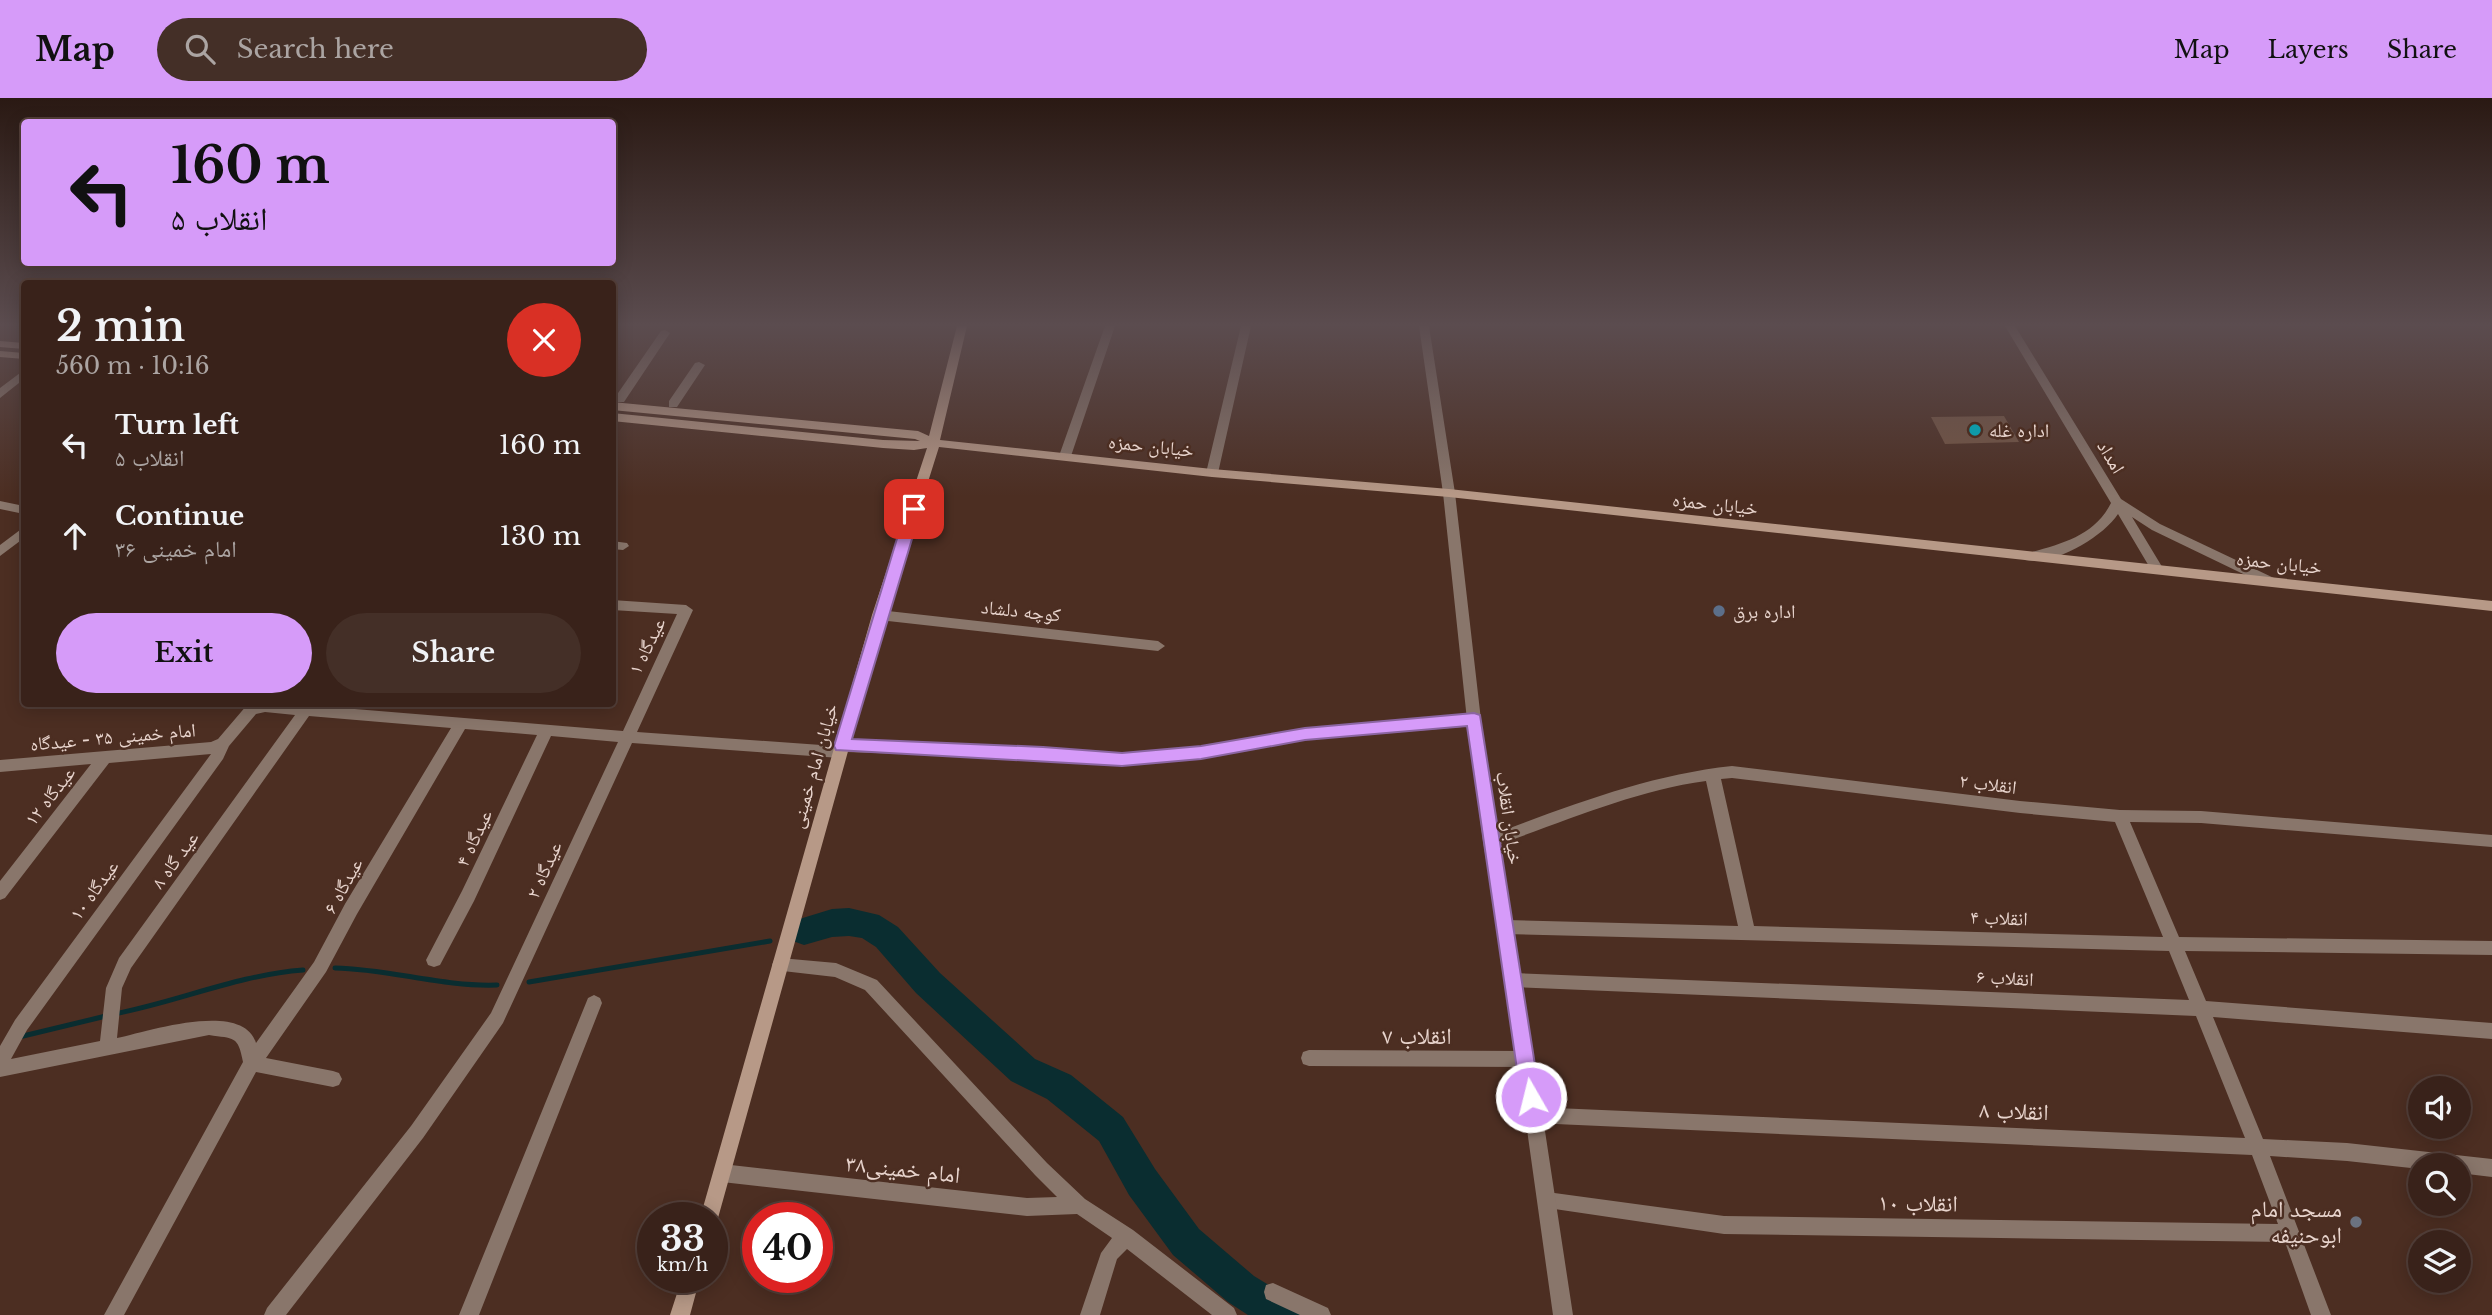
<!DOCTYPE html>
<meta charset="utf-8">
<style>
:root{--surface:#39221a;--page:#442f27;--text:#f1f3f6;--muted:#aba4a2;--line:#533f39;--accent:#d69bf9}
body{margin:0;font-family:"Libre Baskerville","Noto Naskh Arabic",serif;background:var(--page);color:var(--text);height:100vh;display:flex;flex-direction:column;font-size:26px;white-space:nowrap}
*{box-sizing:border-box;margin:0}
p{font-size:23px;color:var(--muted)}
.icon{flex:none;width:38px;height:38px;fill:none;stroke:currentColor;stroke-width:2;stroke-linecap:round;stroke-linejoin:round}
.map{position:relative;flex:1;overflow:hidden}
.drawer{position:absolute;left:21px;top:182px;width:595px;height:427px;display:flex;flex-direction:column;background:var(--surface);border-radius:7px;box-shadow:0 4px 18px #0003,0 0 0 2px var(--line)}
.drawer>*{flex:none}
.banner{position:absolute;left:21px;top:21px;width:595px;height:147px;border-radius:7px;box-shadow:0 4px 18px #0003,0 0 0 2px var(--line);background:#d69bf9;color:#111;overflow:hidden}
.tools{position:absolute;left:2408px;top:978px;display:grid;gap:14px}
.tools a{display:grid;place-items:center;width:63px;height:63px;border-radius:50%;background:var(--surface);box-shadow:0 4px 18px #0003,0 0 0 2px var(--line);font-size:35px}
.speed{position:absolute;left:637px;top:1104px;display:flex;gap:14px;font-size:35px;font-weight:700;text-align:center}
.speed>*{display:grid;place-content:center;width:91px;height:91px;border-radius:50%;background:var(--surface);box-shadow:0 4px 18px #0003,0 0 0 2px var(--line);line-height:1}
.speed small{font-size:18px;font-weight:400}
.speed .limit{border:10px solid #d22;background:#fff;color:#111}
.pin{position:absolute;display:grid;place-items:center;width:60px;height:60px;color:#fff;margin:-30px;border-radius:14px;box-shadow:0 4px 10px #0006}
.me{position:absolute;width:77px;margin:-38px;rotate:352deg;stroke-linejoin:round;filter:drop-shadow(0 0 5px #0008)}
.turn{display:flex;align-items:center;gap:24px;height:147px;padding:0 35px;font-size:32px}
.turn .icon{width:91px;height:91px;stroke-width:2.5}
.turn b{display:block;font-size:49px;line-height:60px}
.round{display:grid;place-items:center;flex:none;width:74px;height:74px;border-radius:37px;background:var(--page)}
.overview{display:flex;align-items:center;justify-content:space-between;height:119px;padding:0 35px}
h1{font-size:42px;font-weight:600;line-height:52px}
.action{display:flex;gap:14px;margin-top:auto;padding:14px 35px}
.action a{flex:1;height:80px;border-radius:42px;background:var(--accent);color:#111;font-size:28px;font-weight:600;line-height:80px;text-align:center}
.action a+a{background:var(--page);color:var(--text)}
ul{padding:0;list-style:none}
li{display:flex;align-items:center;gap:21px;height:91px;padding:0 35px}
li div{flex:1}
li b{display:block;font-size:26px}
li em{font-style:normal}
header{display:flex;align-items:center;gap:42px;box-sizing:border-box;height:98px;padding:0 35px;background:var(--accent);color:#111}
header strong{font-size:33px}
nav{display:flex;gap:38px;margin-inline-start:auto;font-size:24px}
.search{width:490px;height:63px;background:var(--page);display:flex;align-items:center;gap:18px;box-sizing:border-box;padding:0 24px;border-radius:38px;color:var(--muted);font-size:26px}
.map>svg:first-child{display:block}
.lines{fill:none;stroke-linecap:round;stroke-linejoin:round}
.stream{stroke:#0a2d30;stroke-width:5}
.river{fill:#0a2d30;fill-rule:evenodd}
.building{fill:#745543}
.minor{fill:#89766b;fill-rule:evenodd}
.tertiary{fill:#89766b;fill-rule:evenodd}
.secondary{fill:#b79987;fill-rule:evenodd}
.route{fill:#d69bf9;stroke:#8b65a2;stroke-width:2}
.culture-dot{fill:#0f9aa8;stroke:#4c2e22;stroke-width:2.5}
.service-dot{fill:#5c6f8a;stroke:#4c2e22;stroke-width:2.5}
.worship-dot{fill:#6b7280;stroke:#4c2e22;stroke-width:2.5}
.labels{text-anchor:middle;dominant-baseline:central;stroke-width:5;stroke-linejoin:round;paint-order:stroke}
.poi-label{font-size:19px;fill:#e8d4cd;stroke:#4c2e22;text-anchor:start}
.street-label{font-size:19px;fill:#e8d4cd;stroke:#4c2e22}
.near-street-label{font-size:23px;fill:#e8d4cd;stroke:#4c2e22}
.near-poi-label{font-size:23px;fill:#e8d4cd;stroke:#4c2e22;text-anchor:end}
</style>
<header>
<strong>Map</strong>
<div class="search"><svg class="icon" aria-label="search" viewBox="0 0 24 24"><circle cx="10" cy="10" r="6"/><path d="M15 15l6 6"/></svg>Search here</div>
<nav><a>Map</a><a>Layers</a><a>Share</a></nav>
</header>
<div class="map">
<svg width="2492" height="1217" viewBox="0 0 2492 1217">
<rect width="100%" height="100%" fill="#4c2e22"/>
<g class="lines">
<!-- stream -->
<path class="stream" d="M 335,870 C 390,871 442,889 497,887
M 529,884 L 770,843
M 114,916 C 178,904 237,877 303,872
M 19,939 L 106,918"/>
<!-- river -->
<path class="river" d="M 849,810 L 879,817 L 898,829 L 940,875 L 1035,961 L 1071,977 L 1123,1019 L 1155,1071 L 1199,1131 L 1254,1178 L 1297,1204 L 1303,1217 L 1248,1217 L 1228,1204 L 1173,1157 L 1129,1097 L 1099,1043 L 1047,1001 L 1011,983 L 916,895 L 876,849 L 862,840 L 849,838 L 832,839 L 804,847 L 793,843 L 788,833 L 793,823 L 832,811 Z"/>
</g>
<!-- building -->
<path class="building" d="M 2004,318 L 2019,344 L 1945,346 L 1931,319 Z"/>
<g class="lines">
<!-- minor -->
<path class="minor" d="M 1105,228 L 1115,228 L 1071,358 L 1069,361 L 1061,361 L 1059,358 Z
M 1241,228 L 1251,228 L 1218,375 L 1212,379 L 1206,375 Z
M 2005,228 L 2015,228 L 2121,401 L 2160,426 L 2276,481 L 2277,484 L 2276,487 L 2266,487 L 2152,432 L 2132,419 L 2164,472 L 2163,475 L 2153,475 L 2118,416 C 2103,439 2054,468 2025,462 L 2024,459 L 2025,456 C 2060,446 2094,439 2111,405 Z
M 665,232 L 670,235 L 624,304 L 616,304 L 616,298 L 661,233 Z
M 699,264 L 705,267 L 677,309 L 669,309 L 669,303 L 695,265 Z
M 24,272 L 24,281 L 0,300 L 0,290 Z
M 0,403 L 24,408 L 24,416 L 0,411 Z
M 24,429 L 24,440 L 0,458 L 0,447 Z
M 612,443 L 627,445 L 629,448 L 623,452 L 612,451 Z
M 612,502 L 686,507 L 693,512 L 637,634 L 835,648 L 837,644 L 842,642 L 1043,649 L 1122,656 L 1201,649 L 1305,630 L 1474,616 L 1479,618 L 1481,622 L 1479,626 L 1474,628 L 1305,642 L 1201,661 L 1122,668 L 1043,661 L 847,654 L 845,658 L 840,660 L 632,645 L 503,925 L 423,1040 L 286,1217 L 264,1217 L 267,1210 L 411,1028 L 491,915 L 618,644 L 551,638 L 474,803 L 440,867 L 434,869 L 428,867 L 426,862 L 462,793 L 537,637 L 465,631 L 357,816 L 326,874 L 266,960 L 333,973 L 339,975 L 342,981 L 339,987 L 333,989 L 256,974 L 124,1217 L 104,1217 L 243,964 C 238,937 234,941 209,937 L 0,979 L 0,948 L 15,922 L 211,656 L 109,665 L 5,800 L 0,802 L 0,783 L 91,666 L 0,674 L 0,662 L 211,644 L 218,641 L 247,607 L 252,606 L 306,607 L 623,633 L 677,516 L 612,512 ZM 265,614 L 295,617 L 119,860 L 106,890 L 100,943 L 11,961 L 27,932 L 223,661 L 229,648 L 256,616 ZM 309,618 L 451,630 L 345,806 L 314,864 L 256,945 C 243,902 149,933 117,940 L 122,890 L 131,870 Z
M 879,512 L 1158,543 L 1165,548 L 1158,553 L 879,522 L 872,517 Z
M 1732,668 L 2020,703 L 2120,712 L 2201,713 L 2492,737 L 2492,749 L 2201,725 L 2130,724 L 2179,839 L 2492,843 L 2492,857 L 2185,853 L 2206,903 L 2492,925 L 2492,941 L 2213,919 L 2263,1041 L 2347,1045 L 2492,1061 L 2492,1079 L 2459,1075 L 2459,1068 L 2420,1068 L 2420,1071 L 2347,1063 L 2270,1058 L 2331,1217 L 2311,1217 L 2285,1144 L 1724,1136 L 1541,1109 L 1538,1103 L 1541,1097 L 1547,1094 L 1724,1118 L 2278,1126 L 2252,1057 L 1533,1025 L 1527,1023 L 1524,1017 L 1527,1011 L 1533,1009 L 2245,1040 L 2196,918 L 1514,889 L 1508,887 L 1506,882 L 1508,877 L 1514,875 L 2189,902 L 2169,853 L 1505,836 L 1499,834 L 1497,829 L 1499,824 L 1505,822 L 1738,828 L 1706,683 C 1632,693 1562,725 1491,749 L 1486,747 L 1483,743 L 1486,739 C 1566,709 1647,677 1732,668 ZM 1732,680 L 2020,715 L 2115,724 L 2163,839 L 1754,828 L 1721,681 Z
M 780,860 L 836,865 L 877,882 L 1047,1065 L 1085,1101 L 1133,1132 L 1234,1210 L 1237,1217 L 1212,1217 L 1127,1151 L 1117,1161 L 1100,1217 L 1080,1217 L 1101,1155 L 1112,1140 L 1077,1116 L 1027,1118 L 722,1084 L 716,1081 L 713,1075 L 716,1069 L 722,1066 L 1027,1100 L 1057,1099 L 1035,1077 L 865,892 L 835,879 L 774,872 L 772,867 L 774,862 Z
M 594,897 L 600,900 L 602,905 L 479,1217 L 459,1217 L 586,905 L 588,900 Z
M 1309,952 L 1525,953 L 1531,955 L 1533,961 L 1531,967 L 1525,969 L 1309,968 L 1303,966 L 1301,960 L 1303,954 Z
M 1273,1185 L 1328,1210 L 1331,1217 L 1300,1217 L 1266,1201 L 1264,1194 L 1266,1187 Z"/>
<!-- tertiary -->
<path class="tertiary" d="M 1419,228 L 1429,228 L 1455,395 L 1481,622 L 1499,743 L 1522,882 L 1573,1217 L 1553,1217 L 1506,882 L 1483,743 L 1467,622 L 1443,395 Z"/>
<!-- secondary -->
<path class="secondary" d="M 957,228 L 967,228 L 940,342 L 1212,371 L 1449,391 L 2492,503 L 2492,513 L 1449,399 L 1212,379 L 939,349 L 886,517 L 718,1120 L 715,1126 L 712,1128 L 712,1120 L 700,1120 L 872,517 L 927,350 L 914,352 L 883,350 L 612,323 L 612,315 L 883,342 L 920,343 L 915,341 L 612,312 L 612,304 L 918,333 L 929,338 Z
M 0,243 L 24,245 L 24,251 L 0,249 Z
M 0,253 L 24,255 L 24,261 L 0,259 Z
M 682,1180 L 700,1180 L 690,1217 L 670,1217 Z"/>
</g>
<!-- sky -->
<linearGradient id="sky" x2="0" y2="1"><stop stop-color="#2a1913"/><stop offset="0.57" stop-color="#5b4c4f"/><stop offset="1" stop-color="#5b4c4f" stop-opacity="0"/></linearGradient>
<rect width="2492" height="398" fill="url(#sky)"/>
<!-- route -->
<path class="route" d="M 914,406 L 921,411 L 852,641 L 1043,649 L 1122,655 L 1201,648 L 1305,630 L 1474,615 L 1480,617 L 1540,999 L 1537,1005 L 1531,1008 L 1524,1005 L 1521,999 L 1467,628 L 1305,642 L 1201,661 L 1122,668 L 836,652 L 834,648 L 906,411 Z"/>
<!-- markers -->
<circle class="culture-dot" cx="1975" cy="332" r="7"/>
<circle class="service-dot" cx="1719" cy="513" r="7"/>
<circle class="worship-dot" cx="2356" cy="1124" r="7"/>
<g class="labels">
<!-- poi labels -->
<g class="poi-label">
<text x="1989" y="332">اداره غله</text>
<text x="1733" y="513">اداره برق</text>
</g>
<!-- street labels -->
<g class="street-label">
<text transform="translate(1151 348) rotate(6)">خیابان حمزه</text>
<text transform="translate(2111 359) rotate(59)">امداد</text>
<text transform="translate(1715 406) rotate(6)">خیابان حمزه</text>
<text transform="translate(2279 465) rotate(6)">خیابان حمزه</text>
<text transform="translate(1021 513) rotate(6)">کوچه دلشاد</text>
<text transform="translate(647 548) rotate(-64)">عیدگاه ۱</text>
<text transform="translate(113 639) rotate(-5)">امام خمینی ۳۵ - عیدگاه</text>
<text transform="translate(814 668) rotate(-74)">خیابان امام خمینی</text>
<text transform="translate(1988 686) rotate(7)">انقلاب ۲</text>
<text transform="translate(50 698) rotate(-52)">عیدگاه ۱۲</text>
<text transform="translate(1509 720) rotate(82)">خیابان انقلاب</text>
<text transform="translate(474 740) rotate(-65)">عیدگاه ۴</text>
<text transform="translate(175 762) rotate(-54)">عید گاه ۸</text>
<text transform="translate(544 772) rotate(-66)">عیدگاه ۲</text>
<text transform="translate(343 788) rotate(-61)">عیدگاه ۶</text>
<text transform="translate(94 792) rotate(-54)">عیدگاه ۱۰</text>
<text transform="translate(1999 820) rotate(2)">انقلاب ۴</text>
<text transform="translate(2005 880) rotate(3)">انقلاب ۶</text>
</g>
<!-- near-street labels -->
<g class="near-street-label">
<text x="1417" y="938">انقلاب ۷</text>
<text transform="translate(2014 1013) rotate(2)">انقلاب ۸</text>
<text transform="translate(903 1071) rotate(6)">امام خمینی۳۸</text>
<text transform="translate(1918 1105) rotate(1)">انقلاب ۱۰</text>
</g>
<!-- near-poi labels -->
<g class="near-poi-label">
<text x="2342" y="1111">مسجد امام<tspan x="2342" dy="26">ابوحنیفه</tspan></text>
</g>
</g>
</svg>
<div class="tools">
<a><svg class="icon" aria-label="sound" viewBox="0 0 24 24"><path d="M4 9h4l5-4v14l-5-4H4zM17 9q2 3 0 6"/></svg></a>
<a><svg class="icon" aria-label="search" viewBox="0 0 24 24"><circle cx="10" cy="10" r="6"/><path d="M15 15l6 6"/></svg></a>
<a><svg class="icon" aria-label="layers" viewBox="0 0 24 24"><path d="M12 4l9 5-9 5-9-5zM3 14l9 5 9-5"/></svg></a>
</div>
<div class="speed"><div>33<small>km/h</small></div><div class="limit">40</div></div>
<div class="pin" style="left:914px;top:411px;background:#d93025"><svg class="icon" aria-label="arrive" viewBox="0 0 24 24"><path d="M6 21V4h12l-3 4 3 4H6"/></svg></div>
<svg class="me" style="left:1531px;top:999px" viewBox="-20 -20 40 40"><circle r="17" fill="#d69bf9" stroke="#fff" stroke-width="3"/><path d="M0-11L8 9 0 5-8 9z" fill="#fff"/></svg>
<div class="banner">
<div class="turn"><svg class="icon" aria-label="left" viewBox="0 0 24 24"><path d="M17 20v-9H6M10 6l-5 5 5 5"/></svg><div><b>160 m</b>انقلاب ۵</div></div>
</div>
<section class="drawer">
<div class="overview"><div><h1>2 min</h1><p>560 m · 10:16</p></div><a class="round" style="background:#d93025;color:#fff"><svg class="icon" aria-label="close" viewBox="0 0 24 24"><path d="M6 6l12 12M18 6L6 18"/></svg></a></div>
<ul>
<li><svg class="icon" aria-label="left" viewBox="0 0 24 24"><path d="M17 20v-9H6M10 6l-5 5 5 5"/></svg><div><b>Turn left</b><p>انقلاب ۵</p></div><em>160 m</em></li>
<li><svg class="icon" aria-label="ahead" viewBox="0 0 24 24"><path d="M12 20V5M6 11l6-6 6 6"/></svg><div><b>Continue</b><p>امام خمینی ۳۶</p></div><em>130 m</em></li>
</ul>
<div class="action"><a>Exit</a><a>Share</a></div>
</section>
</div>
